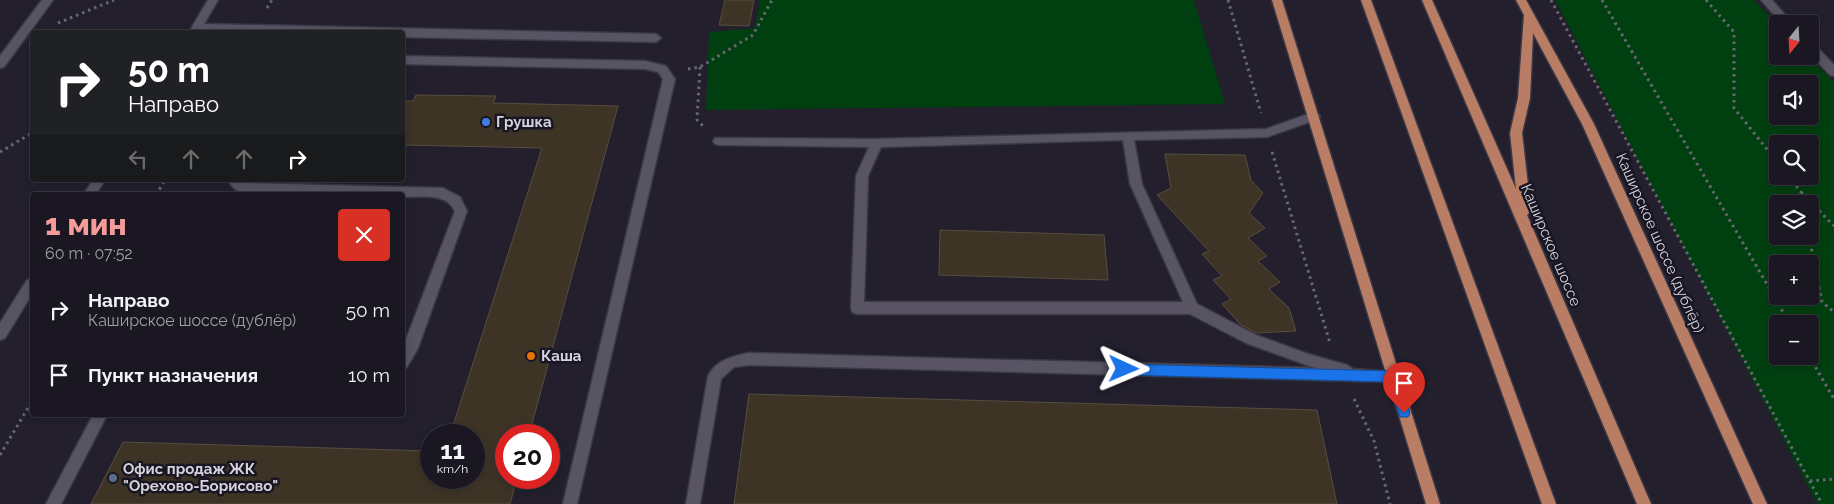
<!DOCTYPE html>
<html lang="ru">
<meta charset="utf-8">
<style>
:root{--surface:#1a1722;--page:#27242f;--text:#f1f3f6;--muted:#9f9fa5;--line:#383640;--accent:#f59b9a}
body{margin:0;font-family:Raleway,sans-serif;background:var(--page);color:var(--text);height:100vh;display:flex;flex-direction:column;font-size:19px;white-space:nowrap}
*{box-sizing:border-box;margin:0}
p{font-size:16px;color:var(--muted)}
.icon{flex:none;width:28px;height:28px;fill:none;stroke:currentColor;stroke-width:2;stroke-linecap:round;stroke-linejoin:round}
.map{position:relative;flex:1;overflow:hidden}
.drawer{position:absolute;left:30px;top:192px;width:375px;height:225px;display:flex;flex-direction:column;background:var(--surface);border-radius:5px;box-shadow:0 2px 8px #0003,0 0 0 1px var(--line)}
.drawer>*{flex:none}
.guide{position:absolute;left:30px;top:30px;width:375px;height:152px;border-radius:5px;box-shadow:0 2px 8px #0003,0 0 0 1px var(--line);background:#202124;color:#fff;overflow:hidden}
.needle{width:32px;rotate:198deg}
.buttons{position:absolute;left:1769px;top:15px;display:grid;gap:10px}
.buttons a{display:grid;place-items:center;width:50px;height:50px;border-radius:5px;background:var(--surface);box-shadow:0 2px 8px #0003,0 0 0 1px var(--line);font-size:25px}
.speed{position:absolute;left:420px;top:424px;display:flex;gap:10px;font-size:25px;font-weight:700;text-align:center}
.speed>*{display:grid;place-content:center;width:65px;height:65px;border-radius:50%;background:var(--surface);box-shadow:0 2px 8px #0003,0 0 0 1px var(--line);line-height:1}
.speed small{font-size:12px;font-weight:400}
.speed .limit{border:8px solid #d22;background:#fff;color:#111}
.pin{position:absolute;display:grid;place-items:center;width:42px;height:42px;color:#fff;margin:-51px -21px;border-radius:50% 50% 50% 0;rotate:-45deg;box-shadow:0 0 5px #0007}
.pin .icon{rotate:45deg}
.me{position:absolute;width:55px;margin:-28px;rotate:91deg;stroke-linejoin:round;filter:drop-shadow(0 0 4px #0008)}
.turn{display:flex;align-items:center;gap:18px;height:105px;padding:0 15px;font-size:22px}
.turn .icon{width:65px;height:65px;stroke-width:2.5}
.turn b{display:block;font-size:35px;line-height:42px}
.lanes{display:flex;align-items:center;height:48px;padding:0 15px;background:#0003;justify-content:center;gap:25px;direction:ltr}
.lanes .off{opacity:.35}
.round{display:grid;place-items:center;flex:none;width:52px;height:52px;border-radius:5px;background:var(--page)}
.overview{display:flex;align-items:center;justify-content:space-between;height:85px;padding:0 15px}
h1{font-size:30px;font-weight:800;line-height:38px;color:var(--accent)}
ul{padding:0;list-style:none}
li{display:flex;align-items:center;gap:15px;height:65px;padding:0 15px}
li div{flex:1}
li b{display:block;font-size:19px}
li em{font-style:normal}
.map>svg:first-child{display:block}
.green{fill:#003f10;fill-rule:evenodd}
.building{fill:#3d3426;stroke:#584e3f}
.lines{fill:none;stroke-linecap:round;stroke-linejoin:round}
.minor-casing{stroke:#3c3945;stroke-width:3}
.major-casing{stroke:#3c3945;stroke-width:3}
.path{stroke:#6a6773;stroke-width:3;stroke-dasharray:2.5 4;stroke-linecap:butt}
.minor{fill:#585464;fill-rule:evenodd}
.major{fill:#b97d65;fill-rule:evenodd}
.route{fill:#1a73e8;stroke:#114b97}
.shop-dot{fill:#3f7fe0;stroke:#191623;stroke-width:2}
.food-dot{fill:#e8710a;stroke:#191623;stroke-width:2}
.service-dot{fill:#5c6f8a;stroke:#191623;stroke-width:2}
.labels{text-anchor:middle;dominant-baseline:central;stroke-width:5;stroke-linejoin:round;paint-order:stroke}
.poi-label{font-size:15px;font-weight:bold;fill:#d5d2dc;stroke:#191623;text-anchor:start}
.street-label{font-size:15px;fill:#d5d2dc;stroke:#191623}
</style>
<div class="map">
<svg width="1834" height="504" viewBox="0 0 1834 504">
<rect width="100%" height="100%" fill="#231f2d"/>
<!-- green -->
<path class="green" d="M 760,0 L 1194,0 L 1225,104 L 706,110 L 709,32 L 755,28 Z
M 1555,0 L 1754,0 L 1777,24 L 1778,56 L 1808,56 L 1834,82 L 1834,504 L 1817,504 ZM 1778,84 L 1810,84 L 1810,116 L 1778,116 ZM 1778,144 L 1810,144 L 1810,176 L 1778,176 ZM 1778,204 L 1810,204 L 1810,236 L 1778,236 ZM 1778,264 L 1810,264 L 1810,296 L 1778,296 ZM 1778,324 L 1810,324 L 1810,356 L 1778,356 Z"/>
<!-- building -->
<path class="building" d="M 725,0 L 754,0 L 749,26 L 719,25 Z
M 416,95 L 496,96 L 493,103 L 618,106 L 529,435 L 506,435 L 506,478 L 517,478 L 510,504 L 91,504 L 123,442 L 431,451 L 431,478 L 474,478 L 474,435 L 450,435 L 542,148 L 402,145 L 402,101 L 413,101 Z
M 1165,154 L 1245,155 L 1251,180 L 1263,193 L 1249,213 L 1265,228 L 1248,238 L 1267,256 L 1258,261 L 1280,282 L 1269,289 L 1289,308 L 1296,331 L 1256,333 L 1240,324 L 1222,304 L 1231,299 L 1213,280 L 1222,276 L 1202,254 L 1209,251 L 1157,195 L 1171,188 Z
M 940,230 L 1104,235 L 1108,280 L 939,275 Z
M 749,394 L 1317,410 L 1337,504 L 734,504 Z"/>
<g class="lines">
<!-- minor casing -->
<g class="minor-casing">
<path id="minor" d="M 42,0 L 53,0 L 4,67 L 0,68 L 0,56 Z
M 208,0 L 218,0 L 204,24 L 656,34 L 661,38 L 656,42 L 402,37 L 402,32 L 189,32 Z
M 1761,0 L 1772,0 L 1793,24 L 1782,24 Z
M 1810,43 L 1814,44 L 1834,65 L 1834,76 L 1830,75 L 1810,54 Z
M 402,56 L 645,61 L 666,66 L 675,79 L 577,504 L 563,504 L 663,79 L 658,72 L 645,69 L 402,64 Z
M 1314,112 L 1320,116 L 1318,119 L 1267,137 L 1134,140 L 1142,184 L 1197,304 L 1256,335 L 1308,354 L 1347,365 L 1353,369 L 1397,372 L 1399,376 L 1397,380 L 1392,382 L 749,365 L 734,367 L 721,379 L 700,504 L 686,504 L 708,376 C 716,360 733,356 749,353 L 1315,368 L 1246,343 L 1190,314 L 857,314 L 852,312 L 851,308 L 856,176 L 869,147 L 719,145 L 715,144 L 713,141 L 715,138 L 877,139 L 1266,129 ZM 1123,140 L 1130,184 L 1183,302 L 864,302 L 868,176 L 881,147 Z
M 93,180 L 105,180 L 95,195 L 83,195 Z
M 227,180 L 240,180 L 245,183 L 443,188 L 460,197 L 467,211 L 418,348 L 407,367 L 402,369 L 402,350 L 455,211 C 446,192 421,197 402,197 L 402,195 L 244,193 L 235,189 Z
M 32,279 L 32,294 L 5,338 L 0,340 L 0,323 L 27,280 Z
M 93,415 L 107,415 L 61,504 L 46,504 Z"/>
</g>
<!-- major casing -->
<g class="major-casing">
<path id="major" d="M 1272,0 L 1282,0 L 1440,504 L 1426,504 Z
M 1361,0 L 1371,0 L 1556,504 L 1542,504 Z
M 1422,0 L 1432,0 L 1516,189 L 1510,133 L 1518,98 L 1524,15 L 1516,0 L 1526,0 L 1594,124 L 1767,504 L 1753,504 L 1582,124 L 1533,33 L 1530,98 L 1522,133 L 1531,211 L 1527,215 L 1651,504 L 1637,504 Z"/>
</g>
<!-- path -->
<path class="path" d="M 1228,0 L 1261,113
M 1551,0 L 1822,504
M 1602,0 L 1790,324
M 1706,0 L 1734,32 L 1734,108 L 1778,163
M 267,8 L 272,0
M 58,23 L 114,0
M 700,67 L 697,120 L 705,128
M 688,69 L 700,67 L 753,35 L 772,0
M 0,152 L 32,133
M 1272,152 L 1330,343
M 1788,176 L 1801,192 L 1803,204
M 1801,192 L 1834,226
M 156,195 L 165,180
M 1809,236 L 1822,302 L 1834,312
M 1809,356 L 1834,399
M 1354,399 L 1374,441 L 1390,504
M 0,455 L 32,401
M 1810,481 L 1834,479"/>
<!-- minor -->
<use href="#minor" class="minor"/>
<!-- major -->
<use href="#major" class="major"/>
</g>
<!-- route -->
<path class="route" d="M 1124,364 L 1392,371 L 1399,376 L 1410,413 L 1408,417 L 1400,417 L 1388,382 L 1124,375 L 1118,369 Z"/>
<!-- markers -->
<circle class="shop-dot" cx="486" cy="122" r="5"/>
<circle class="food-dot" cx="531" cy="356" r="5"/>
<circle class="service-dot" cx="113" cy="478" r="5"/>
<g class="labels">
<!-- poi labels -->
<g class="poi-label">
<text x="496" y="122">Грушка</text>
<text x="541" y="356">Каша</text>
<text x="123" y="469">Офис продаж ЖК<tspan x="123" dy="17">"Орехово-Борисово"</tspan></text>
</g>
<!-- street labels -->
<g class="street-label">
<text transform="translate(1660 243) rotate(66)">Каширское шоссе (дублёр)</text>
<text transform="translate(1551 245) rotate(67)">Каширское шоссе</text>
</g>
</g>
</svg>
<div class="buttons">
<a><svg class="needle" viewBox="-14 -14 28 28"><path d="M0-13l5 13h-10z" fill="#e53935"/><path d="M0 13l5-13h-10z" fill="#9f9fa5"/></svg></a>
<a><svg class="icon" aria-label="sound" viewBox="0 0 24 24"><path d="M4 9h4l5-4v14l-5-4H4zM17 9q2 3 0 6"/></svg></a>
<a><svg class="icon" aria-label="search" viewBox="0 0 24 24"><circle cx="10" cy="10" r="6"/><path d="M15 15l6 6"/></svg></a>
<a><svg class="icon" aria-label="layers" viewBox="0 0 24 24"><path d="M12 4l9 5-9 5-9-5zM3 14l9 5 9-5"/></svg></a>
<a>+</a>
<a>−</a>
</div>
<div class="speed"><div>11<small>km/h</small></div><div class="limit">20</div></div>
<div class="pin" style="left:1404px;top:413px;background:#d93025"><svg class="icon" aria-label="arrive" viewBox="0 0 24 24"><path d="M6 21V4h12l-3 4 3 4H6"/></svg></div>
<svg class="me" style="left:1124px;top:369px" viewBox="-20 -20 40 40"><path d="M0-17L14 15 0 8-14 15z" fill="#1a73e8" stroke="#fff" stroke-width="4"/></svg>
<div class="guide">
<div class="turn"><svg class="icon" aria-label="right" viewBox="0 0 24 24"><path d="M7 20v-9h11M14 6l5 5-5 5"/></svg><div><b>50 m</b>Направо</div></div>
<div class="lanes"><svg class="icon off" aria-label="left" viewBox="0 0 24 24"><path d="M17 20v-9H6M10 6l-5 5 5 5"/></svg><svg class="icon off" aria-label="ahead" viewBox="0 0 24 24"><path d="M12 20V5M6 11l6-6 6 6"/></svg><svg class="icon off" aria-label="ahead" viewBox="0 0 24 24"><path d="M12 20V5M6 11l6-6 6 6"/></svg><svg class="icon" aria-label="right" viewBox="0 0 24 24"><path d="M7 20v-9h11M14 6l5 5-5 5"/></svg></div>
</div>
<section class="drawer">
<div class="overview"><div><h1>1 мин</h1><p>60 m · 07:52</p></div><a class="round" style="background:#d93025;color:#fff"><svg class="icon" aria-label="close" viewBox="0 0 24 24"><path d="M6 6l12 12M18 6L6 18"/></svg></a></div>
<ul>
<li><svg class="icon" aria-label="right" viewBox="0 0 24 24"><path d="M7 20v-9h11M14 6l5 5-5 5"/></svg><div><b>Направо</b><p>Каширское шоссе (дублёр)</p></div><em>50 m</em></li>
<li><svg class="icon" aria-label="arrive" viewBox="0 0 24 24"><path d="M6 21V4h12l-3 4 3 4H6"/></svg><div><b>Пункт назначения</b></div><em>10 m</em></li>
</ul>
</section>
</div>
